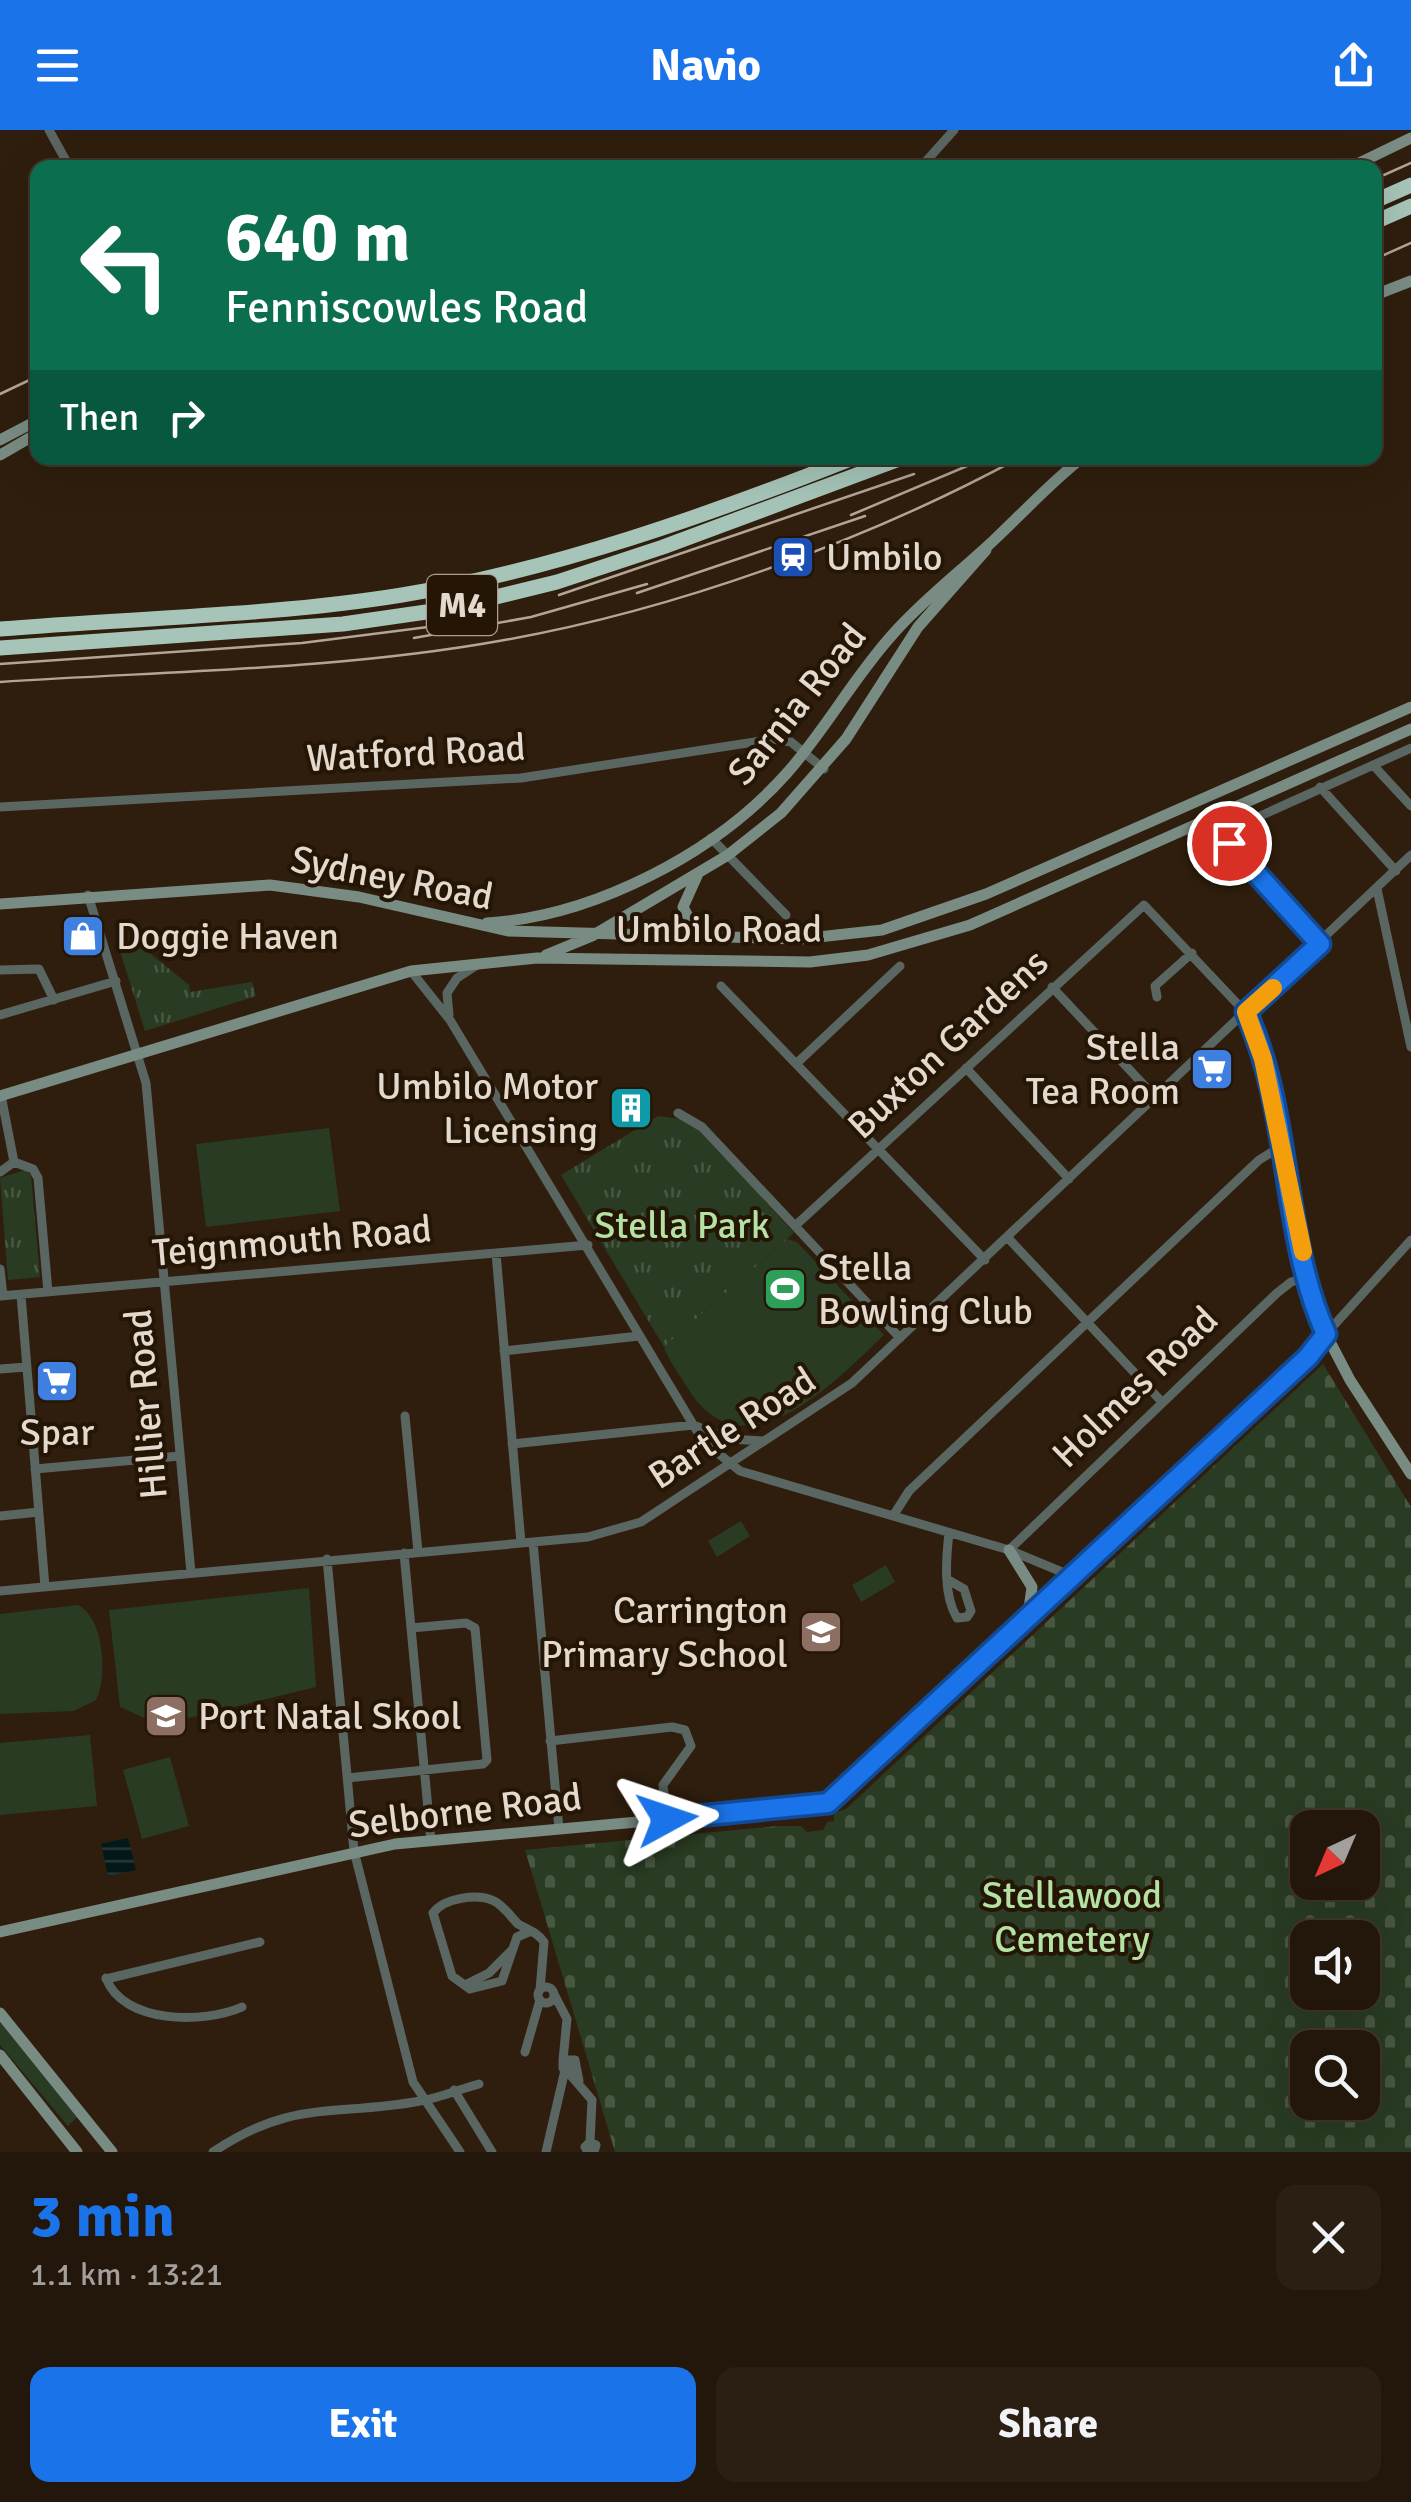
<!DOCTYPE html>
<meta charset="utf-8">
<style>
:root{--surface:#23160a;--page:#2b1f13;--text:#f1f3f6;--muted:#a39f9c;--line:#40352b;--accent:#1a73e8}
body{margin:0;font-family:Signika,sans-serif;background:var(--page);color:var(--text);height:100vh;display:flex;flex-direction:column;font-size:38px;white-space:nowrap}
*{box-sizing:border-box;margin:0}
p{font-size:32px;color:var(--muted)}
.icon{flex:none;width:55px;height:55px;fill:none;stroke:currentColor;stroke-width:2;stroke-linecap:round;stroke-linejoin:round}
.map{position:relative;height:2022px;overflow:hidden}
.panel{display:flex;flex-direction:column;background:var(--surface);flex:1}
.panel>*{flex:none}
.banner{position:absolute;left:30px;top:30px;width:1352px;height:305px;border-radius:20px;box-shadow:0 10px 40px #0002,0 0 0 2px var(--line);background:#0b6e4f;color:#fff;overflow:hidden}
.needle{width:65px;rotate:224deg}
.tools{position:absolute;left:1290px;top:1680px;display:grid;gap:20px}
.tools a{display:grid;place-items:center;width:90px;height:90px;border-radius:20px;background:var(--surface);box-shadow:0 10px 40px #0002,0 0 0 2px var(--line);font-size:50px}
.pin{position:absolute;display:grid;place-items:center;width:85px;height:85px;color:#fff;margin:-42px;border:5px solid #fff;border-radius:50%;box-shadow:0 2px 10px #0007}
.me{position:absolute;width:110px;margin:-55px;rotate:85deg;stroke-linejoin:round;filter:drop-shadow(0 0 8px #0008)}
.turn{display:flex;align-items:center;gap:35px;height:210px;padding:0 30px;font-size:45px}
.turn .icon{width:130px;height:130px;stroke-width:2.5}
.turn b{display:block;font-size:70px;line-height:85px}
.then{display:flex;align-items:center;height:95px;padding:0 30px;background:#0003;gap:20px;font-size:38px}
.round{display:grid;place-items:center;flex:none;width:105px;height:105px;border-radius:20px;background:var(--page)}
.headline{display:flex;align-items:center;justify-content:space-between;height:170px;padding:0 30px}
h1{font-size:60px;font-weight:700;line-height:75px;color:var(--accent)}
.cta{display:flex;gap:20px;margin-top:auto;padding:20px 30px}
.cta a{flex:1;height:115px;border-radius:20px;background:var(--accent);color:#fff;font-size:40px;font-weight:700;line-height:115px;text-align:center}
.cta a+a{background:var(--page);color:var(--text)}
header{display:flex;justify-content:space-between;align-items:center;height:130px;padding:0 30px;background:var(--accent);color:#fff;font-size:45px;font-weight:700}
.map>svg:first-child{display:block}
.grass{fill:#293b22}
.cemetery{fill:url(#cemetery-stones);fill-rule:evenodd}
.park{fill:url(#park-tufts)}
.water{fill:url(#water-rules)}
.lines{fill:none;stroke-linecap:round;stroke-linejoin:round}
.street{stroke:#5a6661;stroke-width:9}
.secondary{stroke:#798c84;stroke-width:11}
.highway{stroke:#a6c5b8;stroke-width:15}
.rail{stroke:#b2a598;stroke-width:2.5}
.route-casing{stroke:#114b97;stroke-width:25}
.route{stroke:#1a73e8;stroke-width:18}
.slow{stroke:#f59e0b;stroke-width:18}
.labels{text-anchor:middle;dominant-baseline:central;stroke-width:8;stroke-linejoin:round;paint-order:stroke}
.shield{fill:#241505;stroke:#aa9e92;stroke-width:2.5}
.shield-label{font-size:35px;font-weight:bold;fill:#e4d9ce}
.poi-label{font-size:38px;fill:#e4d9ce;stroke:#241505;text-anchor:start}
.street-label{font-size:38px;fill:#e4d9ce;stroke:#241505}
.park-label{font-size:38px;fill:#b4e2a4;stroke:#241505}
</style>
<header><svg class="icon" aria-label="menu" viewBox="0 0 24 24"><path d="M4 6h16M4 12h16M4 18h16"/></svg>Navio<svg class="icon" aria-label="share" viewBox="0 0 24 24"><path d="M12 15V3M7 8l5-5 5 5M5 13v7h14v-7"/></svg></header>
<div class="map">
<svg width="1411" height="2022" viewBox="0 0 1411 2022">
<defs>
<pattern id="cemetery-stones" width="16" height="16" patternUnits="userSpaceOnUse" patternTransform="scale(2.5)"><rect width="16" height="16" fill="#293b22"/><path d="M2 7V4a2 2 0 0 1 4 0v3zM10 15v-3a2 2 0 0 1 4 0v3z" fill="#485741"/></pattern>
<pattern id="park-tufts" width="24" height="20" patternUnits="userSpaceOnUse" patternTransform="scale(2.5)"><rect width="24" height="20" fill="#293b22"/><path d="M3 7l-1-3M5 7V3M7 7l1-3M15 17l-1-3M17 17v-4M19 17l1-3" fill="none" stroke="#485741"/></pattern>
<pattern id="water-rules" width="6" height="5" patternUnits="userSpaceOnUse" patternTransform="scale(2.5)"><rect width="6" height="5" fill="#041719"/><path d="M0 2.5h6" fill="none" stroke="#283839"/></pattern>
</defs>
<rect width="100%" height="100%" fill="#2f1e0d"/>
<!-- grass -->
<path class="grass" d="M 329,998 L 340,1081 L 206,1097 L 196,1014 Z
M 787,1109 L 797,1112 L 884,1205 C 833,1254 742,1349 687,1257 C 679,1244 669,1231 664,1217 Z
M 741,1391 L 750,1406 L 717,1427 L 708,1411 Z
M 886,1435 L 895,1452 L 861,1472 L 852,1455 Z
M 309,1458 L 316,1557 L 160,1595 L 120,1577 L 109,1480 Z
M 78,1475 C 104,1488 108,1546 96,1570 L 74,1581 L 0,1584 L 0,1484 Z
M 90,1605 L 97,1676 L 0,1685 L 0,1613 Z
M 170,1627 L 189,1696 L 142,1709 L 123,1640 Z
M 0,1889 L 77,1987 L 68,1996 L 0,1915 Z"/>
<!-- cemetery -->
<path class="cemetery" d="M 1323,1234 L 1411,1377 L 1411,2022 L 615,2022 L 525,1720 L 777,1696 L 801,1696 L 807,1702 L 823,1700 L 827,1692 L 834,1691 L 834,1683 L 846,1679 ZM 1308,1698 L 1362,1698 L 1362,1752 L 1308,1752 ZM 1308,1808 L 1362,1808 L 1362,1862 L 1308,1862 ZM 1308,1918 L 1362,1918 L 1362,1972 L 1308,1972 Z"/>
<!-- park -->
<path class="park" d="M 140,815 L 189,855 L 190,862 L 252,852 L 256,866 L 145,901 L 120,821 Z
M 658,986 L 687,990 L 699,998 L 794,1103 L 664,1217 L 561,1045 Z
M 25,1040 L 31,1045 L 40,1147 L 8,1150 L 0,1048 Z"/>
<!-- water -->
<path class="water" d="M 128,1708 L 136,1740 L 108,1746 L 101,1714 Z"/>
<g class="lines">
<!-- street -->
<path class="street" d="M 49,0 L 70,38
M 920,38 L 954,0
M 1373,635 L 1411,676
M 1320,657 L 1396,741
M 0,677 L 521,648 L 774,609 L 791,612 L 824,639
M 711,708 L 786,785
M 1377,759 L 1411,917
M 88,765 L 146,953 L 191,1443
M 1319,814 L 1234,721 L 1229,705 L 1240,695 L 1411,618
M 0,840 L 39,839 L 54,870
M 411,841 L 450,890 L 703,1311 L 740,1341 L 1009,1420 L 1074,1447
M 721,856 L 985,1130
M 1052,857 L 1156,968
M 1157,867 L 1155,856 L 1192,823
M 0,885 L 116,851
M 449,885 L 447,863 L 457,848 L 477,835
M 797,933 L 900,836
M 966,938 L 1069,1049
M 1,965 L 14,1032
M 678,983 L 702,997 L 900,1208
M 14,1032 L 33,1039 L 38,1048 L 48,1162
M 0,1042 L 14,1032
M 796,1095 L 1144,775 L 1246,883 L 1252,896 L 1315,1175 L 1326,1204
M 1008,1108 L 1162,1272
M 496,1123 L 521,1413
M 0,1139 L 3,1166
M 21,1165 L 45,1457
M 0,1166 L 588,1115
M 1326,1204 L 1411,1110
M 504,1221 L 639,1206
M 0,1239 L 27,1237
M 405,1286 L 418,1422
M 512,1314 L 693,1295 L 729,1309 L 763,1311
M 35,1339 L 180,1326
M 0,1386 L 39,1382
M 893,1386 L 909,1361 L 1259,1030 L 1280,1017
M 949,1403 C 946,1429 943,1465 957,1488 L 967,1487 L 971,1481 L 964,1459 L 950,1451
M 533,1412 L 559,1699
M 1009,1420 L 1277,1163 L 1291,1152 L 1309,1147
M 404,1423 L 431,1711
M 327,1429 L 354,1721 L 413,1952 L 460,2022
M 0,1461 L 588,1407 L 641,1392 L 852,1253 L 1411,725
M 550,1611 L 672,1597 L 685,1600 L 691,1616 L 663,1655 L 667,1689
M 347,1648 L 483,1634 L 487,1630 L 475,1498 L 466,1493 L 411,1498
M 531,1801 L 517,1807 L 502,1851 L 470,1859 L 452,1846 L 433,1783 C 444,1768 477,1763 494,1771 C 504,1776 511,1787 518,1794 C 528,1800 537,1802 544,1812 L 540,1860
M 106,1848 C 123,1894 204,1894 242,1877
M 106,1849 L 260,1812
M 465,1855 L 489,1843 L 512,1820
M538 1865a8 8 0 1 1 16 0a8 8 0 1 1-16 0Z
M 554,1864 L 567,1889 L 563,1930
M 525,1922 L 540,1870
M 574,1939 L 563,1938 L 563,1930 L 575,1930 L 579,1951
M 567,1941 L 592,1970 L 590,2012
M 454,1960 L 492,2022
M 213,2022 C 293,1968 335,1987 420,1971 C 439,1968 460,1959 479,1954
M 546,2022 L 565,1940
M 588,2022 L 585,2017 L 590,2012 L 596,2015 L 594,2022"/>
<!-- secondary -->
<path class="secondary" d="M 1349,38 L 1411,8
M 1375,165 L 1411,151
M 0,310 L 38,290
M 0,325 L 38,303
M 697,746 L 683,777 L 691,792 L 711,805
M 0,774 L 270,755 L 359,767 L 508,801 L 800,809 L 882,800 L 986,764 L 1411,577
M 487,793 C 595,786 716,723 787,643 C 826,599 854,547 893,504 C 924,469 960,442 993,411 C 1023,383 1050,353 1082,328
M 546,825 L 592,806 L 728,725 L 781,683 L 846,609 L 918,497 L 986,420
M 0,966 L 411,841 L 537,828 L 810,832 L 868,825 L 970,795 L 1411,599
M 1326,1204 L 1350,1250 L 1411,1344
M 1009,1420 L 1032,1457 L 1028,1486
M 0,1802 L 395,1714 L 824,1675 L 1074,1447 L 1326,1204
M 0,1883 L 112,2022
M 0,1925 L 77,2022"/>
<!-- highway -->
<path class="highway" d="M 1375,71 L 1411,55
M 1375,92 L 1411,76
M 0,499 C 132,488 272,486 402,465 C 554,440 711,384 853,328
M 0,518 L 343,494 L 447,479 L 557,452 L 663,417 L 902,328"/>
<!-- rail -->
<path class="rail" d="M 1375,49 L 1411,33
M 1375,129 L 1411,113
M 0,264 L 38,246
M 851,385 L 986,328
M 637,463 L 865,386
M 559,465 L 914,344
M 414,508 L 531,487 L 647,454
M 0,534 L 302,513 L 428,497
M 0,552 C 165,541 336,540 499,511 C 672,481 866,411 1019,328"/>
</g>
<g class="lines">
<!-- route casing -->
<g class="route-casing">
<path id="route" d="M 667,1689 L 828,1673 L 1308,1227 L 1326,1204 C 1281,1104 1292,983 1246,882 L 1320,814 L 1229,713"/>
</g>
<!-- route -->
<use href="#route" class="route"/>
<!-- slow -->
<path class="slow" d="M 1273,858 L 1246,882 L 1263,929 L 1303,1122"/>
</g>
<!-- icons -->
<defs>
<g id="station-square" transform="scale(2.25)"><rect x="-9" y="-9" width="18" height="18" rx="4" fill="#1a4fb4" stroke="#241505"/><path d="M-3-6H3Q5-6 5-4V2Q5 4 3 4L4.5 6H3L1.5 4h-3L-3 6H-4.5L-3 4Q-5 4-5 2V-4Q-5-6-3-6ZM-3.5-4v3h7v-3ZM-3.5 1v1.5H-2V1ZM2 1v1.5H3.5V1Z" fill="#fff"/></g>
<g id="shop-square" transform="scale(2.25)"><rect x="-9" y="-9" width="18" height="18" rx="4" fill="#3f7fe0" stroke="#241505"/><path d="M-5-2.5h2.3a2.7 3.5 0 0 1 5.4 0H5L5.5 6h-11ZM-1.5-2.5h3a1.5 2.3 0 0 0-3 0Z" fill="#fff"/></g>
<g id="supermarket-square" transform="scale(2.25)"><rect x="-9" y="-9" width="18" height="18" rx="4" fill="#3f7fe0" stroke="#241505"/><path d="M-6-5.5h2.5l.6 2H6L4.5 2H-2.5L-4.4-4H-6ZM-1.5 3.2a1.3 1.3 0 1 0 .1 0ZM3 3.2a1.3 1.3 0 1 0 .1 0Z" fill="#fff"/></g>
<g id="building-square" transform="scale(2.25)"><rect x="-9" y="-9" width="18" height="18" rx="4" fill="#0f9aa8" stroke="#241505"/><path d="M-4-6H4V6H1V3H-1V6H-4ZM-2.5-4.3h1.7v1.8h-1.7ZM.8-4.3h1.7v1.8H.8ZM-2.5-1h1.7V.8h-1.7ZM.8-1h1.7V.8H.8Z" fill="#fff"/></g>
<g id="stadium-square" transform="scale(2.25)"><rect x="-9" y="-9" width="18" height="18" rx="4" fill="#2e9e5b" stroke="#241505"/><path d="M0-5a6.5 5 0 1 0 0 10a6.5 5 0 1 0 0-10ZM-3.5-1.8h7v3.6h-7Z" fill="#fff"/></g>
<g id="school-square" transform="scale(2.25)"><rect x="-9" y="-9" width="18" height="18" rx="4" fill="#8d6e63" stroke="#241505"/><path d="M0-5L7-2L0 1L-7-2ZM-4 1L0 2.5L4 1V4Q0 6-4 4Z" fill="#fff"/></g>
</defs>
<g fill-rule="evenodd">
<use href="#station-square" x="793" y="427"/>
<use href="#shop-square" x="83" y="806"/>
<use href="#supermarket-square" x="1212" y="939"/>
<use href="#building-square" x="631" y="978"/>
<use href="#stadium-square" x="785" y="1159"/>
<use href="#supermarket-square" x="57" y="1251"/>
<use href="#school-square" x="821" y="1502"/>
<use href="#school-square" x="166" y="1586"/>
</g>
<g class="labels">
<!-- shield labels -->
<rect class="shield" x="427" y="445" width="70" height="60" rx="8"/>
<g class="shield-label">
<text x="462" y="475">M4</text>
</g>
<!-- poi labels -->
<g class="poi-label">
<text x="826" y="427">Umbilo</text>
<text x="116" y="806">Doggie Haven</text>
<text x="1180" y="917" text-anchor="end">Stella<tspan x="1180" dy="44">Tea Room</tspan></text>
<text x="598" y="956" text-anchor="end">Umbilo Motor<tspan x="598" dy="44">Licensing</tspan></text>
<text x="818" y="1137">Stella<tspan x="818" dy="44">Bowling Club</tspan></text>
<text x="57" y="1302" text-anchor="middle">Spar</text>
<text x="788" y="1480" text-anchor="end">Carrington<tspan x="788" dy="44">Primary School</tspan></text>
<text x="198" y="1586">Port Natal Skool</text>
</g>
<!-- street labels -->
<g class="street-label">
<text transform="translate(797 574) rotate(-51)">Sarnia Road</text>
<text transform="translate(416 623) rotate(-3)">Watford Road</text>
<text transform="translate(392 748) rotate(11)">Sydney Road</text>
<text x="719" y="799">Umbilo Road</text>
<text transform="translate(948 914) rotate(-43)">Buxton Gardens</text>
<text transform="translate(292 1111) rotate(-5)">Teignmouth Road</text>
<text transform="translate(1135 1257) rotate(-44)">Holmes Road</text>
<text transform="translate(146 1274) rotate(-95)">Hillier Road</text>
<text transform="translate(732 1298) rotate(-33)">Bartle Road</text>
<text transform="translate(465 1681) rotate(-7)">Selborne Road</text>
</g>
<!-- park labels -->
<g class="park-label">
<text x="682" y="1095">Stella Park</text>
<text x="1072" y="1765">Stellawood<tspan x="1072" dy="44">Cemetery</tspan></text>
</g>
</g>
</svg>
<div class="tools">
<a><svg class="needle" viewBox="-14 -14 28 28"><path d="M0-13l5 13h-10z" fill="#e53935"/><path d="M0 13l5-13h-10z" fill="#a39f9c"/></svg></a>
<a><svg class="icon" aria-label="sound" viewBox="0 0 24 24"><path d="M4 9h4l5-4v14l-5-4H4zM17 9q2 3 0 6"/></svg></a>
<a><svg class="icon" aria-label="search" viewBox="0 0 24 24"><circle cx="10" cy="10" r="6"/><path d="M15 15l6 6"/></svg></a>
</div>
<div class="pin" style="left:1229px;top:713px;background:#d93025"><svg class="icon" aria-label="arrive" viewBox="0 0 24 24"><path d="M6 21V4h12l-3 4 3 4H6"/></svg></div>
<svg class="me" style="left:667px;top:1689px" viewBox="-20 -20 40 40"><path d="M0-17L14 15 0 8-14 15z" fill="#1a73e8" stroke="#fff" stroke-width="4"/></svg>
<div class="banner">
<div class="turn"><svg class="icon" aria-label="left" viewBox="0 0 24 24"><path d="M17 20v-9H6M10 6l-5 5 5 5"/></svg><div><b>640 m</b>Fenniscowles Road</div></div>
<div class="then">Then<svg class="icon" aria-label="right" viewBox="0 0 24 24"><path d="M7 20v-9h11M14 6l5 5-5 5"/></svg></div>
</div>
</div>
<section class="panel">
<div class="headline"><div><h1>3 min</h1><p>1.1 km · 13:21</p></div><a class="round"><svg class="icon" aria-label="close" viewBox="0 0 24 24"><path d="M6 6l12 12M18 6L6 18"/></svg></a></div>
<div class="cta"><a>Exit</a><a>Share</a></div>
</section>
